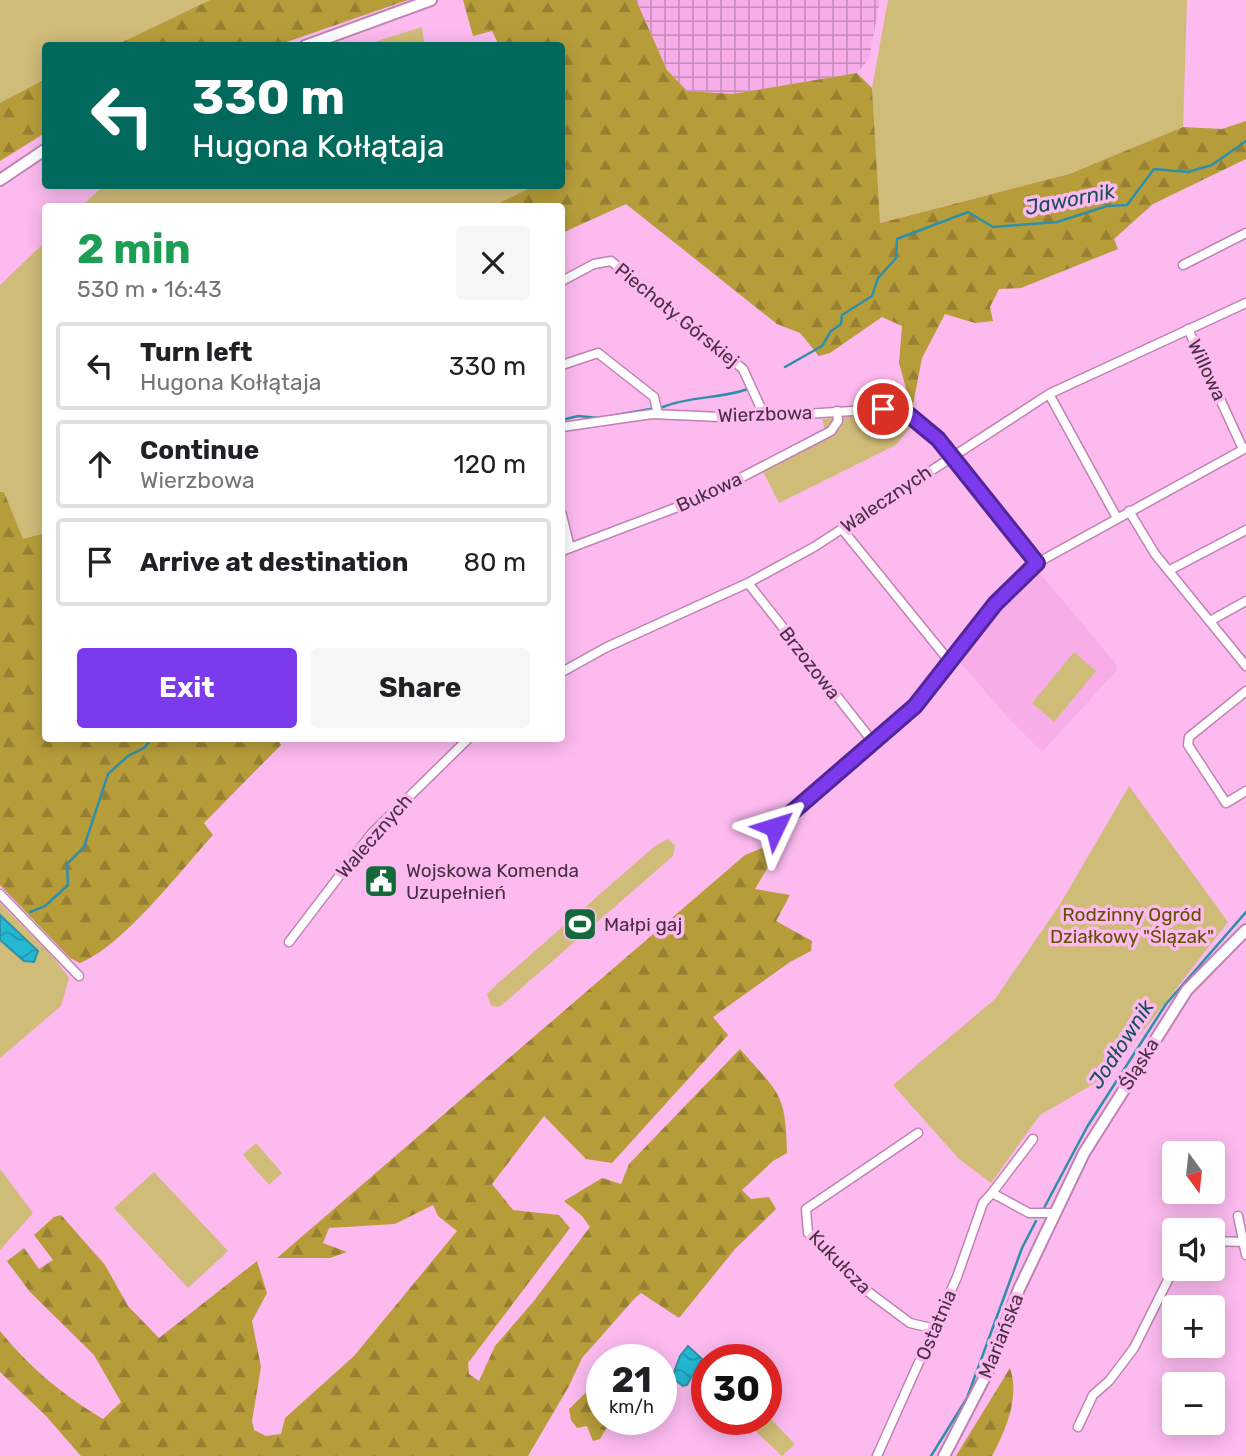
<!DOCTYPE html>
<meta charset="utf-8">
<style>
:root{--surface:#fff;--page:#f6f6f6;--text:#202124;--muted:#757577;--line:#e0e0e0;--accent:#7c3aed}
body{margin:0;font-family:Rubik,sans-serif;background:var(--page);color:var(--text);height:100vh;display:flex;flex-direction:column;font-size:26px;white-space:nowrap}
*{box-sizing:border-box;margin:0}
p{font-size:23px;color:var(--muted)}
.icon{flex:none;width:38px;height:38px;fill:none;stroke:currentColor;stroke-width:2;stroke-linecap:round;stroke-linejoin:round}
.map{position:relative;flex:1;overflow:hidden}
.details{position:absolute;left:42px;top:203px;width:523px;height:539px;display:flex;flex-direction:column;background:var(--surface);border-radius:7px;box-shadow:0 4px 18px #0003}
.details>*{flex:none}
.banner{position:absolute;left:42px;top:42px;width:523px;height:147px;border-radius:7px;box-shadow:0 4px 18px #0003;background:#00695c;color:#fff;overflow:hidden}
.needle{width:46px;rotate:165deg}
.fabs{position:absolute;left:1162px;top:1141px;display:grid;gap:14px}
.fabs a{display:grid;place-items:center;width:63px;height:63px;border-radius:7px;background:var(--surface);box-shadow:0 4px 18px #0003;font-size:35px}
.speed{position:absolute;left:586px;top:1344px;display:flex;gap:14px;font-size:35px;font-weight:700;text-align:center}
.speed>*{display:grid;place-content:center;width:91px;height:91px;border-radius:50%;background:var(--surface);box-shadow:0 4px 18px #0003;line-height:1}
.speed small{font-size:18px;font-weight:400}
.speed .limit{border:10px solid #d22;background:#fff;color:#111}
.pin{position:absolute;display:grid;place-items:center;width:60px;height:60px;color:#fff;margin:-30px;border:4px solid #fff;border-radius:50%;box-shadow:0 2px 7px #0007}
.me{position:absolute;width:77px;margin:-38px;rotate:49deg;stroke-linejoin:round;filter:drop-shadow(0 0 5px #0008)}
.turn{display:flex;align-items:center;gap:24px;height:147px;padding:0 35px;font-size:32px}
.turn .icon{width:91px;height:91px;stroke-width:2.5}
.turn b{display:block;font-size:49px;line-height:60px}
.round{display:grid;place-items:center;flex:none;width:74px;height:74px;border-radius:7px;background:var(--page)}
.summary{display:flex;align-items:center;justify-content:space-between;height:119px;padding:0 35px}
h1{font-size:42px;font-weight:700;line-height:52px;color:#1e9e55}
.action{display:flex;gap:14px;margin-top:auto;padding:14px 35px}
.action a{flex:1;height:80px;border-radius:7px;background:var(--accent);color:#fff;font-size:28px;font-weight:700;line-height:80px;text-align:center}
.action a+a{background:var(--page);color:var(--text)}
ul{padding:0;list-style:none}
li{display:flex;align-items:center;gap:21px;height:88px;margin:0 14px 10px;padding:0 21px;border:4px solid var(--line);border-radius:7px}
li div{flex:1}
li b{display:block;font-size:26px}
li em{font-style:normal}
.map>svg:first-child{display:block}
.built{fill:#f7aee8}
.industrial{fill:url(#industrial-grid)}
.green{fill:#d0bc79}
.forest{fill:url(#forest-firs)}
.water{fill:url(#water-waves);stroke:#2f8fa8;stroke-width:2}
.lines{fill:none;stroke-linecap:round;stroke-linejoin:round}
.stream{stroke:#2f8fa8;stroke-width:2.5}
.street-casing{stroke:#c082b4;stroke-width:11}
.secondary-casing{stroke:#c082b4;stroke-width:14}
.street{stroke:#fff;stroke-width:8}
.secondary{stroke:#fff;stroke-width:10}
.route-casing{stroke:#51269a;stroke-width:18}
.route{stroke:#7c3aed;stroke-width:12}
.labels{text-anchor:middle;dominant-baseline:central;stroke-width:7;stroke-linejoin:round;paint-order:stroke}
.street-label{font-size:19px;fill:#492f44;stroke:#fcbaef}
.poi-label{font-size:19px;fill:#492f44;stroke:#fcbaef;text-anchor:start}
.park-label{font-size:19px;fill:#635000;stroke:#fcbaef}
.water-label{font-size:21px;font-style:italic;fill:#18515c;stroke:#fcbaef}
</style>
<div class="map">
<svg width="1246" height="1456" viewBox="0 0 1246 1456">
<defs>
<pattern id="industrial-grid" width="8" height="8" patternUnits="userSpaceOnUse" patternTransform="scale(1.75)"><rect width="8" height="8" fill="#f7aee8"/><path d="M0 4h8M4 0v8" fill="none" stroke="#ca8ebe"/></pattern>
<pattern id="forest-firs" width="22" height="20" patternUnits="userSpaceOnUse" patternTransform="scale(1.75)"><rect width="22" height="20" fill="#b79d3a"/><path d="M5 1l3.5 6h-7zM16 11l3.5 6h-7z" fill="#978032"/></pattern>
<pattern id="water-waves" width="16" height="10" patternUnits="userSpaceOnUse" patternTransform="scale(1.75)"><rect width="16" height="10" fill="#24b8d3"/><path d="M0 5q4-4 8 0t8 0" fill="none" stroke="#2196ad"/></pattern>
</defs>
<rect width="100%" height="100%" fill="#fcbaef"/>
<!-- built -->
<path class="built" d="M 1038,571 L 1116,664 L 1117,670 L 1042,752 L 1011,721 L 959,661 L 999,608 Z"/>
<!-- industrial -->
<path class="industrial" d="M 636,0 L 880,0 L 869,59 L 857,73 L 733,94 L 687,91 L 667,70 Z"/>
<!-- green -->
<path class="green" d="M 0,0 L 210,0 L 116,45 L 46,46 L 45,79 L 0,103 Z
M 888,0 L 1187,0 L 1183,127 L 1069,174 L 879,223 L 872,88 Z
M 422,27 L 424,42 L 419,45 L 364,45 Z
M 103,186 L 534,186 L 493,206 L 82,206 Z
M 45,242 L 45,533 L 23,540 L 4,492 L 0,492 L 0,285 Z
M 885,413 L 914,422 L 896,445 L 779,503 L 759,464 L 825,430 L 822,419 Z
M 1074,652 L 1096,671 L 1054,722 L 1032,703 Z
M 1129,786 L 1228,922 L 1109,1075 L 1040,1115 L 991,1183 L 959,1159 L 893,1085 L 995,999 L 1059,906 Z
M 668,839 L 675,846 L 673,856 L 503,1004 L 498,1007 L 491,1006 L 487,994 L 496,985 L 655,846 Z
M 0,903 L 54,958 L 69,978 L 61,1006 L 0,1058 Z
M 256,1143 L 282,1173 L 269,1185 L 243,1155 Z
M 0,1169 L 33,1213 L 0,1250 Z
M 154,1172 L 228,1251 L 188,1288 L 114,1208 Z
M 767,1415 L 795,1444 L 782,1456 L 751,1427 L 759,1419 L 766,1419 Z"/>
<!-- forest -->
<path class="forest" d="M 210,0 L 408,0 L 278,45 L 116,45 Z
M 463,0 L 636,0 L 667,70 L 687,91 L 733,94 L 857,73 L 872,88 L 880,223 L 1069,174 L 1183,127 L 1222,129 L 1246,121 L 1246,159 L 1153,204 L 1114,239 L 1118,249 L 1021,288 L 999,289 L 990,307 L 993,321 L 975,323 L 945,314 L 922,358 L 912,410 L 899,363 L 902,326 L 882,317 L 830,353 L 819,356 L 800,333 L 777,324 L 626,204 L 562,233 L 562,206 L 493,206 L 534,186 L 562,186 L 562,46 L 499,45 L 492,31 L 473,36 Z
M 45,79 L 45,133 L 0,161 L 0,103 Z
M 0,492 L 4,492 L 23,539 L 45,533 L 46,738 L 276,738 L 281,745 L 204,823 L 213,835 C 181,870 122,947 80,963 L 70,958 L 0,885 Z
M 781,845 L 755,889 L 790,895 L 776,921 L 812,941 L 811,951 L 790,962 L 713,1017 L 728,1035 L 612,1163 L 586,1159 L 544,1116 L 492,1184 L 513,1210 L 559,1215 L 570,1228 L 468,1363 L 469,1374 L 479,1381 L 495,1346 L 533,1302 L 590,1227 L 582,1216 L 564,1201 L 602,1178 L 621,1184 L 629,1164 L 740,1049 C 778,1093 786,1091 787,1153 L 773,1161 L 742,1190 L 751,1199 L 769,1197 L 776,1209 L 735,1249 L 679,1318 L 641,1293 L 635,1298 L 582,1358 L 569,1386 L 528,1456 L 81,1456 L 46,1416 L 0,1372 L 0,1331 C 30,1368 63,1395 103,1419 L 121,1402 L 94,1355 L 30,1292 L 7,1261 L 24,1248 L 39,1269 L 53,1260 L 34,1235 L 54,1217 L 61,1215 L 105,1265 L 128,1306 L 159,1338 L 257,1261 L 267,1293 L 252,1321 L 261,1367 L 252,1421 L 254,1430 L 266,1436 L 281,1434 L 285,1418 L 354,1356 L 457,1231 L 438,1216 L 433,1205 L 395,1224 L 329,1228 L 323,1243 L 347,1252 L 330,1258 L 277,1258 L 745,855 L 767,846 Z
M 1010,1368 C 1020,1397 1006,1430 992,1456 L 956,1456 Z
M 602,1377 L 602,1419 L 612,1419 L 600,1439 L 593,1441 L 587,1426 L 577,1428 L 571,1420 L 569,1409 Z"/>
<!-- water -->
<path class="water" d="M 0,915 L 38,951 L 34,962 L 24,961 L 0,940 Z
M 688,1346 L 702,1359 L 687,1385 L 683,1386 L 672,1378 L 680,1356 Z"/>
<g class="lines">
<!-- stream -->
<path class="stream" d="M 785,367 L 822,346 L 831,331 L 841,324 L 842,315 L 872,296 L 878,278 L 896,258 L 897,239 L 968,212 L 993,227 L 1057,222 L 1107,206 L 1127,205 L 1154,169 L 1188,172 L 1212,165 L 1246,141
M 663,407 C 689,396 720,399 748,389
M 562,420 L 578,416 L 599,418 L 650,409
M 30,912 L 45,906 L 68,885 L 67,864 L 84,847 L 108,774 L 128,756 L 144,748 L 152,738
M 1044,1208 L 1087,1127 L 1166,1004 L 1246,912
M 931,1456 L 967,1398 L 1022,1248 L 1036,1221"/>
<!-- street casing -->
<g class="street-casing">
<path id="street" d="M 1183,265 L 1246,233
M 562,281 L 594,264 L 611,261 L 743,369 L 765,417
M 1188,329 L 1243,449
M 562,365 L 598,353 L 654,397 L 658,414
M 1049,394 L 1117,518
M 562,427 L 652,414 L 743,418 L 883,409 L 909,415 L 938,439 L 1037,563
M 1129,511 L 1155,554 L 1246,666
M 562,515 L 570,548
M 842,529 L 950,662
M 562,551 L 704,497 L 831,431 L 838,421 L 837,411
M 1170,570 L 1246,530
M 748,583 L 873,742
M 1210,621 L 1246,601
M 562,672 L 607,647 L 748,583 L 814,547 L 1049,394 L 1246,303
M 1246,691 L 1189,737 L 1188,745 L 1226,803 L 1246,791
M 775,827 L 915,706 L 995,604 L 1037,563 L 1246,448
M 0,894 L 79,976
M 289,942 L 372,833 L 469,738
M 918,1133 L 806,1209 L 808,1233 L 859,1285 L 910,1323 L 935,1329
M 1033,1139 L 992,1193 L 1029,1213 L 1054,1213
M 1238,1216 L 1246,1255
M 1213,1241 L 1243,1242
M 1078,1427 L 1093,1395 L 1109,1381 L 1134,1348 L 1174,1268
M 877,1456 L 957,1277 L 983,1203 L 992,1193"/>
</g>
<!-- secondary casing -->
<g class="secondary-casing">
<path id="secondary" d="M 305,46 L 431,0
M 0,180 L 46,149
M 944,1456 L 987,1373 L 1019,1289 L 1084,1153 L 1187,990 L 1246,930"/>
</g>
<!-- street -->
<use href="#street" class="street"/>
<!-- secondary -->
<use href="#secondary" class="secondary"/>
</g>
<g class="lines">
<!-- route casing -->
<g class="route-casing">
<path id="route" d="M 775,827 L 915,706 L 995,604 L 1037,563 L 938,439 L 909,415 L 883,409"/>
</g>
<!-- route -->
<use href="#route" class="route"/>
</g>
<!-- icons -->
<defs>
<g id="civic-square" transform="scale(1.75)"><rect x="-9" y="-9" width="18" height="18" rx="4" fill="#14693b" stroke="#fcbaef"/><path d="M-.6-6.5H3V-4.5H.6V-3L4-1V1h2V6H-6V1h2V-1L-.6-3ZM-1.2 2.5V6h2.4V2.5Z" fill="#fff"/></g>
<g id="stadium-square" transform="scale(1.75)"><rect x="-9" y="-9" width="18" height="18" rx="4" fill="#14693b" stroke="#fcbaef"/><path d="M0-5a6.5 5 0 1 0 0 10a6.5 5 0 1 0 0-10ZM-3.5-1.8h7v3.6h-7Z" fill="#fff"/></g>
</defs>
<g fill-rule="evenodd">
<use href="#civic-square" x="381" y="881"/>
<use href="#stadium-square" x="580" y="924"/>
</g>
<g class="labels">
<!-- street labels -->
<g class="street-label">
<text transform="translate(677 315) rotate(39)">Piechoty Górskiej</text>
<text transform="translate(1207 370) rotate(65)">Willowa</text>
<text transform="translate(765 414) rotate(-2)">Wierzbowa</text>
<text transform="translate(709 492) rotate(-25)">Bukowa</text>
<text transform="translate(886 499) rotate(-34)">Walecznych</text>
<text transform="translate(810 663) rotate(52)">Brzozowa</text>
<text transform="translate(374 836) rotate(-49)">Walecznych</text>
<text transform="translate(1139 1064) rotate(-58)">Śląska</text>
<text transform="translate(840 1262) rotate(46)">Kukułcza</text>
<text transform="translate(936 1325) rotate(-67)">Ostatnia</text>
<text transform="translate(1001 1336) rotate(-68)">Mariańska</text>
</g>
<!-- poi labels -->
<g class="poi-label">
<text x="406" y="870">Wojskowa Komenda<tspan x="406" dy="22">Uzupełnień</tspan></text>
<text x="604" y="924">Małpi gaj</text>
</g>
<!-- park labels -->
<g class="park-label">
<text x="1132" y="914">Rodzinny Ogród<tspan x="1132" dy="22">Działkowy "Ślązak"</tspan></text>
</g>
<!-- water labels -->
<g class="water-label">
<text transform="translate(1070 199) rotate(-11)">Jawornik</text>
<text transform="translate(1121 1044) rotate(-57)">Jodłownik</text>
</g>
</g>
</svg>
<div class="fabs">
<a><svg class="needle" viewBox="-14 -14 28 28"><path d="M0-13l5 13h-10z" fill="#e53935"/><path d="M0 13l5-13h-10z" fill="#757577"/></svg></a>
<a><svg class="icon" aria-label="sound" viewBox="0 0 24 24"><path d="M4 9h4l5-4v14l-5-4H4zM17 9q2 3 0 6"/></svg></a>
<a>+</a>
<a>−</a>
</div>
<div class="speed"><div>21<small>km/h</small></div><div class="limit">30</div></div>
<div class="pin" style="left:883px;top:409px;background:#d93025"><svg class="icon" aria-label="arrive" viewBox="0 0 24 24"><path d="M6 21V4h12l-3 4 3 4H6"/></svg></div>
<svg class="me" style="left:775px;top:827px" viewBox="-20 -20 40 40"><path d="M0-17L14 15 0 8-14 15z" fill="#7c3aed" stroke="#fff" stroke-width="4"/></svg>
<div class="banner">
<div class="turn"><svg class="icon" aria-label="left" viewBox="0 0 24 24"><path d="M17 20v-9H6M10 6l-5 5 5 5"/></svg><div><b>330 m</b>Hugona Kołłątaja</div></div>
</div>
<section class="details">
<div class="summary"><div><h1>2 min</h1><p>530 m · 16:43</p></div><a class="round"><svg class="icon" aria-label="close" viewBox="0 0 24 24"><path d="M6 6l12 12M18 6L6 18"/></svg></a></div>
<ul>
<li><svg class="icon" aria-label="left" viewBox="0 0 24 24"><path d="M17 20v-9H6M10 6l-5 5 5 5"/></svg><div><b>Turn left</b><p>Hugona Kołłątaja</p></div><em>330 m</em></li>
<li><svg class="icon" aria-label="ahead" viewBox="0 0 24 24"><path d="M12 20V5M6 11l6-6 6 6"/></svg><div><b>Continue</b><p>Wierzbowa</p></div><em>120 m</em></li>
<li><svg class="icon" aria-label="arrive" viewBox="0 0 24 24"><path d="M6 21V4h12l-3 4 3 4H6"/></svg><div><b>Arrive at destination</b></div><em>80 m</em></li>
</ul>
<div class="action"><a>Exit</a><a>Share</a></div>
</section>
</div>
